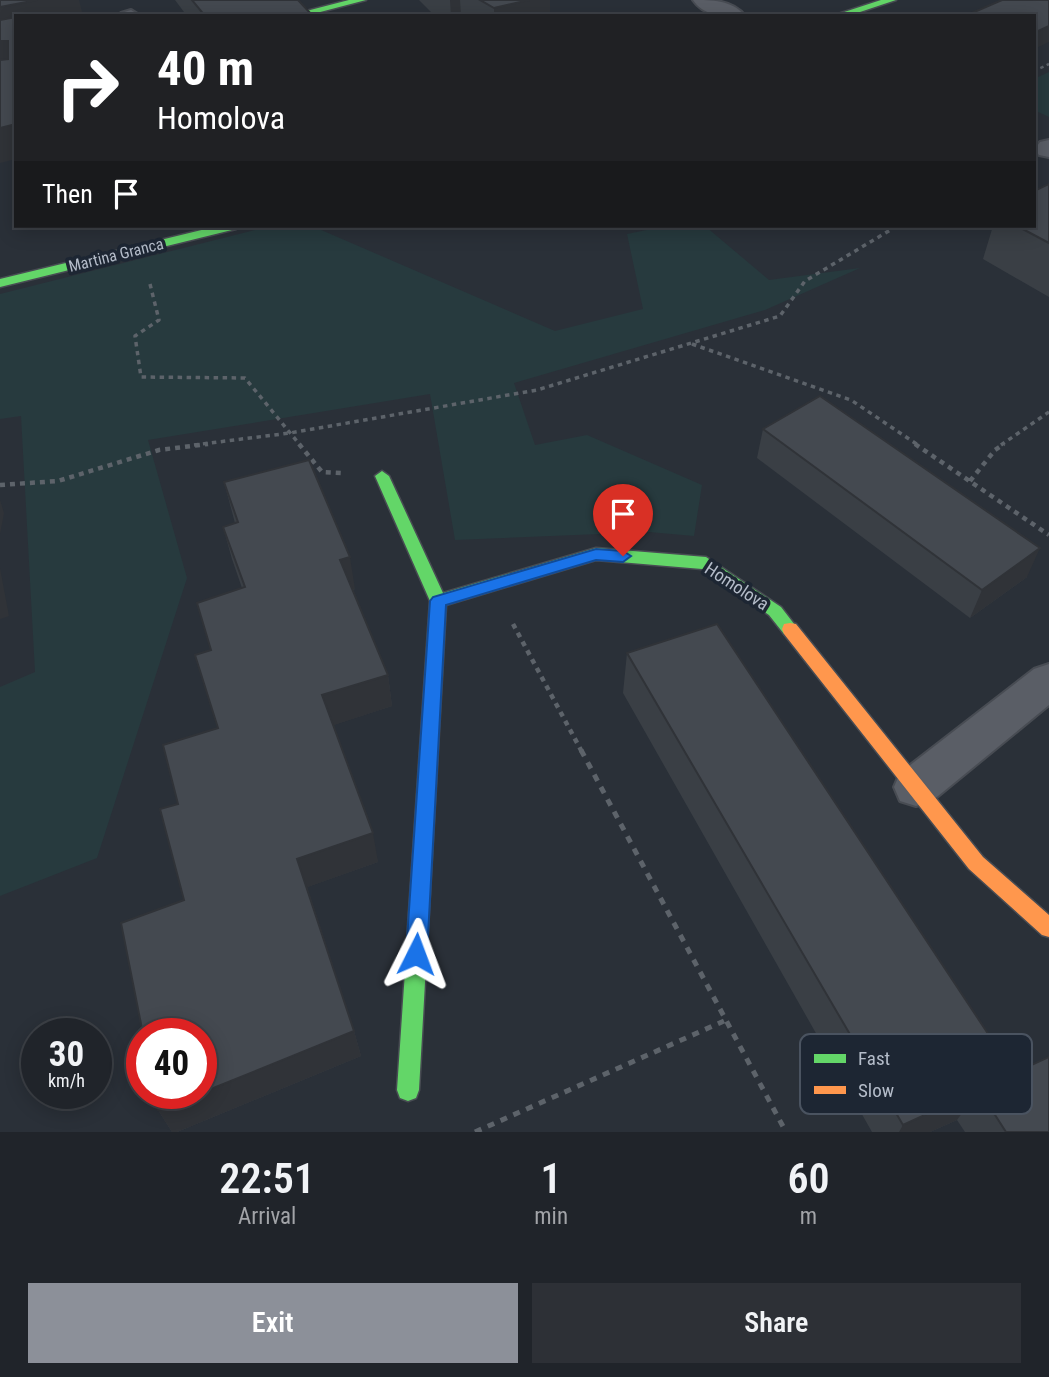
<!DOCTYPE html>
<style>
:root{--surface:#20242a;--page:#2d3036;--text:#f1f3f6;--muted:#a2a4a8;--line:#3d4147;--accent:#8c9099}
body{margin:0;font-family:"Roboto Condensed",sans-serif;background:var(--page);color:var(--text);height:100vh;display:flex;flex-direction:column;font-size:26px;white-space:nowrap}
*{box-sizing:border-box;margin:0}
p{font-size:23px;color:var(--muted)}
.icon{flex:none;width:38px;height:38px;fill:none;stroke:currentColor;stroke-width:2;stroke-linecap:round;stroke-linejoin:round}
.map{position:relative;height:1132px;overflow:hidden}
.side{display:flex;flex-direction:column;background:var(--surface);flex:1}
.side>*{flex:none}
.banner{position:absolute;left:14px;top:14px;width:1022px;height:214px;border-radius:0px;box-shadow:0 4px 18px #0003,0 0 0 2px var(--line);background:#202124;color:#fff;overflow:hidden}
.speed{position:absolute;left:21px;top:1018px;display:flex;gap:14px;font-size:35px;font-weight:700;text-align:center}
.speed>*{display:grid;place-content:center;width:91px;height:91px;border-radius:50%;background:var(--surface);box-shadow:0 4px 18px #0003,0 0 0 2px var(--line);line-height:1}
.speed small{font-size:18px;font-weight:400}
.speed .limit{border:10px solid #d22;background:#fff;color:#111}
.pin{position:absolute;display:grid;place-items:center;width:60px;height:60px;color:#fff;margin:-72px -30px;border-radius:50% 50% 50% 0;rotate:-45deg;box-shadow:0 0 7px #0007}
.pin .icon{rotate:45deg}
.me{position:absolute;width:77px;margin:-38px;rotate:3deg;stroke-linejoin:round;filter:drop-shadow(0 0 5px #0008)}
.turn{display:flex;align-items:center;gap:24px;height:147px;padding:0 28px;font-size:32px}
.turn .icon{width:91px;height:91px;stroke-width:2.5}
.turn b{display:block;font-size:49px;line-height:60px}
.then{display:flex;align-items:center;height:66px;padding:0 28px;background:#0003;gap:14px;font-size:26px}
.eta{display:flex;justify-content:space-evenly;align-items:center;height:119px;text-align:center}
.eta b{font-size:42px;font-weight:600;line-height:49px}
.cta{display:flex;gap:14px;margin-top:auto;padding:14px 28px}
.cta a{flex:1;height:80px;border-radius:0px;background:var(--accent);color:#fff;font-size:28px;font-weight:600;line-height:80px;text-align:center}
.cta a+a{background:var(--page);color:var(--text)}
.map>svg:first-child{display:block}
.green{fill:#273a3e}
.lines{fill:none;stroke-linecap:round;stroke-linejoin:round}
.lane-casing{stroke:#484c53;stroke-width:4}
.street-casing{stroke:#484c53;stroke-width:4}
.fast-casing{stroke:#484c53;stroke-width:3}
.slow-casing{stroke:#484c53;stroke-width:3}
.path-far3{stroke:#5d636a;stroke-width:2.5;stroke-dasharray:3.5 3.5;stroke-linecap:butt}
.path-far2{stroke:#5d636a;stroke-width:3.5;stroke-dasharray:4.5 4.5;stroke-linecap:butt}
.path-far1{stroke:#5d636a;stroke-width:4.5;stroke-dasharray:5 5;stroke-linecap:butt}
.path{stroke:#5d636a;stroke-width:5;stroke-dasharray:7 7;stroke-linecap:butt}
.lane{fill:#5a5e66;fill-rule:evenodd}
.street{fill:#5a5e66;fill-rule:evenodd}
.fast{fill:#63d668;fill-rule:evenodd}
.slow{fill:#ff974d;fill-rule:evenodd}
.wall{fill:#3a3f45}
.shaded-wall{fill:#303338}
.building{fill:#444950;stroke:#303338;stroke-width:2}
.route{fill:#1a73e8;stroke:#114b97;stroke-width:2}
.labels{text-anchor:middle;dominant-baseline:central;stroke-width:7;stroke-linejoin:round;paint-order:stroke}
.far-street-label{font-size:16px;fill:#b4bcc9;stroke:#1d2633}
.street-label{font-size:18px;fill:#b4bcc9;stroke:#1d2633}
.key{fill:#1d2633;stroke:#4a5360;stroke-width:2}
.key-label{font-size:19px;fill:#b4bcc9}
</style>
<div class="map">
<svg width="1049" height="1132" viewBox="0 0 1049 1132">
<rect width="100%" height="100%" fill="#2a3038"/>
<!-- green -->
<path class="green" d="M 1049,72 L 1049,117 L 1034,110 L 1034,79 Z
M 271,226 L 312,226 L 555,331 L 643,309 L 627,234 L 666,226 L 705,226 L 769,280 L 860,268 L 765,310 L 514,383 L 535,445 L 587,435 L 702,485 L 694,536 L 649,532 L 455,540 L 430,394 L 148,440 L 187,578 L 97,858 L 0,896 L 0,687 L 35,672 L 21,416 L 0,419 L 0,294 Z"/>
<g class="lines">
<!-- lane casing -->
<g class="lane-casing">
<path id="lane" d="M 131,10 L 139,15 L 119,16 L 121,13 Z"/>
</g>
<!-- street casing -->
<g class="street-casing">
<path id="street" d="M 693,0 C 711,0 733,0 745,16 C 727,16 705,18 693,0 Z
M 1049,140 L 1049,157 L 1039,155 L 1035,149 L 1040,142 Z
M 1049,664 L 1049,705 L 932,801 L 916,806 L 900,801 L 894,787 L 900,773 L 1034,669 Z"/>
</g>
<!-- fast casing -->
<g class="fast-casing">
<path id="fast" d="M 349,0 L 366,0 L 305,16 L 287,16 Z
M 881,0 L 896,0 L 848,16 L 832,16 Z
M 218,226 L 238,226 L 236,229 L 0,287 L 0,279 Z
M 382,471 L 389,476 L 443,593 L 596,548 L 706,557 L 781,607 L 798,629 L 796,634 L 784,634 L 769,615 L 702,569 L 596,560 L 446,605 L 419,1090 L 416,1098 L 408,1101 L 400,1098 L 397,1090 L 430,601 L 375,476 Z"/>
</g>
<!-- slow casing -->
<g class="slow-casing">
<path id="slow" d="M 790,623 L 796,624 L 983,857 L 1049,915 L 1049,937 L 1042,935 L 969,869 L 784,634 L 782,629 L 784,624 Z"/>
</g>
<!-- path-far3 -->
<path class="path-far3" d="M 1034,71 L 1049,64"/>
<!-- path-far2 -->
<path class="path-far2" d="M 150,284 L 159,320 L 135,336 L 141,377 L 245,378 L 300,445
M 692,344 L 851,400 L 918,445
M 194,445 L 290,433 L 537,390 L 780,316 L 805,281 L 897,226
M 1001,445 L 1049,412"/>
<!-- path-far1 -->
<path class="path-far1" d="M 299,444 L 322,472 L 341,473
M 915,444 L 1049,535
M 970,481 L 995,450 L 1004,444
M 0,485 L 58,481 L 159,450 L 208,444
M 513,624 L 582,752"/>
<!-- path -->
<path class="path" d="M 581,750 L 786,1132
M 475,1132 L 724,1021"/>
<!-- lane -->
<use href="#lane" class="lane"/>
<!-- street -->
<use href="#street" class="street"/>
<!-- fast -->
<use href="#fast" class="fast"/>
<!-- slow -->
<use href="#slow" class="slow"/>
</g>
<!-- wall -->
<path class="wall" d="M 175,0 L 298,0 L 313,16 L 187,16 Z
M 419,0 L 550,0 L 550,16 L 435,16 Z
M 1049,184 L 1049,297 L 983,259 L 993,226 L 1034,226 Z
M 763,429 L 1027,577 L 970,618 L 757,458 Z
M 224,482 L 355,589 L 353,590 L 388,675 L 392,706 L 333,725 L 378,862 L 307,887 L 354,1031 L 361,1056 L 177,1132 L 172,1132 L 158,1110 L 184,900 L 178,804 L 218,728 L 211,650 L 242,588 L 232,559 L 223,527 L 235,523 Z
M 627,653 L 1014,1073 L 1049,1132 L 965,1132 L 957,1120 L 930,1132 L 872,1132 L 623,693 Z"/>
<!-- shaded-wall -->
<path class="shaded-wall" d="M 37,0 L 79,0 L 83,16 L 16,16 L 16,66 L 0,74 L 0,7 Z
M 450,0 L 460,0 L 461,16 L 451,16 Z
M 529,0 L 550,0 L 550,16 L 494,16 L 494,8 Z
M 1049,26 L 1049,42 L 1034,49 L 1034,33 Z
M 16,124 L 16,159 L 0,163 L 0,128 Z
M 146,226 L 160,226 L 147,229 Z
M 0,500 L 4,513 L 0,534 Z
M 1040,548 L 1027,577 L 970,618 L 982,590 Z
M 350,557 L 355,589 L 345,592 L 340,560 Z
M 0,568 L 9,616 L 0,619 Z
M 388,675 L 392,706 L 328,727 L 322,695 Z
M 373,833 L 378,862 L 305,888 L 297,859 Z
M 354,1031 L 361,1056 L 177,1132 L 172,1132 L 158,1110 Z
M 979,1090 L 957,1120 L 930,1132 L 899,1132 L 903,1125 Z"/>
<!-- building -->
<path class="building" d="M 0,0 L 37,0 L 0,7 Z
M 192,0 L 298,0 L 313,16 L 205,16 Z
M 480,0 L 529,0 L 494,8 Z
M 1002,0 L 1049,0 L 1049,26 L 1034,33 L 1034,16 L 965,16 Z
M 16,17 L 16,124 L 0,128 L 0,60 L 8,59 L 8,41 L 0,41 L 0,20 Z
M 1049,184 L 1049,243 L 1017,226 L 1034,226 L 1034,191 Z
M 820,396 L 1040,548 L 982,590 L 763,429 Z
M 309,460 L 350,557 L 340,560 L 388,675 L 322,695 L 373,833 L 297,859 L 354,1031 L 201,1093 L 201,1034 L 143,1034 L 121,923 L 184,900 L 160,809 L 178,804 L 163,745 L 218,728 L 195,655 L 211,650 L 197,603 L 245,587 L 223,527 L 238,522 L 224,482 Z
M 717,624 L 1014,1073 L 1049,1057 L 1049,1132 L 1006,1132 L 979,1090 L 903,1125 L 627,653 Z
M 155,1094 L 199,1094 L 158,1110 Z"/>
<!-- route -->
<path class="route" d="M 596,549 L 623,551 L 631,556 L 623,562 L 596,560 L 446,605 L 427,954 L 424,961 L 416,964 L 409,961 L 406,954 L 430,601 L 433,597 Z"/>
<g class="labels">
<!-- far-street labels -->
<g class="far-street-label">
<text transform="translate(116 255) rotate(-14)">Martina Granca</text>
</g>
<!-- street labels -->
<g class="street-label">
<text transform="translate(737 586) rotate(33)">Homolova</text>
</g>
</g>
<!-- legend -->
<rect x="800" y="1034" width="232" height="80" rx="10" class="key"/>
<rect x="814" y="1054" width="32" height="9" fill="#63d668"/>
<rect x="814" y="1086" width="32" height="8" fill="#ff974d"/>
<g class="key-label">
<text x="858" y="1065">Fast</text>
<text x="858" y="1097">Slow</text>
</g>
</svg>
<div class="speed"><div>30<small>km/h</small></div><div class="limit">40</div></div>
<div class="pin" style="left:623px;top:556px;background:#d93025"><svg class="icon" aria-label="arrive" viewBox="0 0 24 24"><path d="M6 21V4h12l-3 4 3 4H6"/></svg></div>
<svg class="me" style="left:416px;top:954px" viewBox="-20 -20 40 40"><path d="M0-17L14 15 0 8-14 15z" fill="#1a73e8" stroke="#fff" stroke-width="4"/></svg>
<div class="banner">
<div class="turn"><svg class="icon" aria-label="right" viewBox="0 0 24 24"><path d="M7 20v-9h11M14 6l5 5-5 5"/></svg><div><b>40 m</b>Homolova</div></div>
<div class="then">Then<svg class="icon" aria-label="arrive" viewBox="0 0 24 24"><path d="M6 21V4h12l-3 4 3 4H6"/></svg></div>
</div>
</div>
<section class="side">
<div class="eta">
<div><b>22:51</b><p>Arrival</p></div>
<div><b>1</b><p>min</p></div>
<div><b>60</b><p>m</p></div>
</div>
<div class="cta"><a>Exit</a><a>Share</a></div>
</section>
